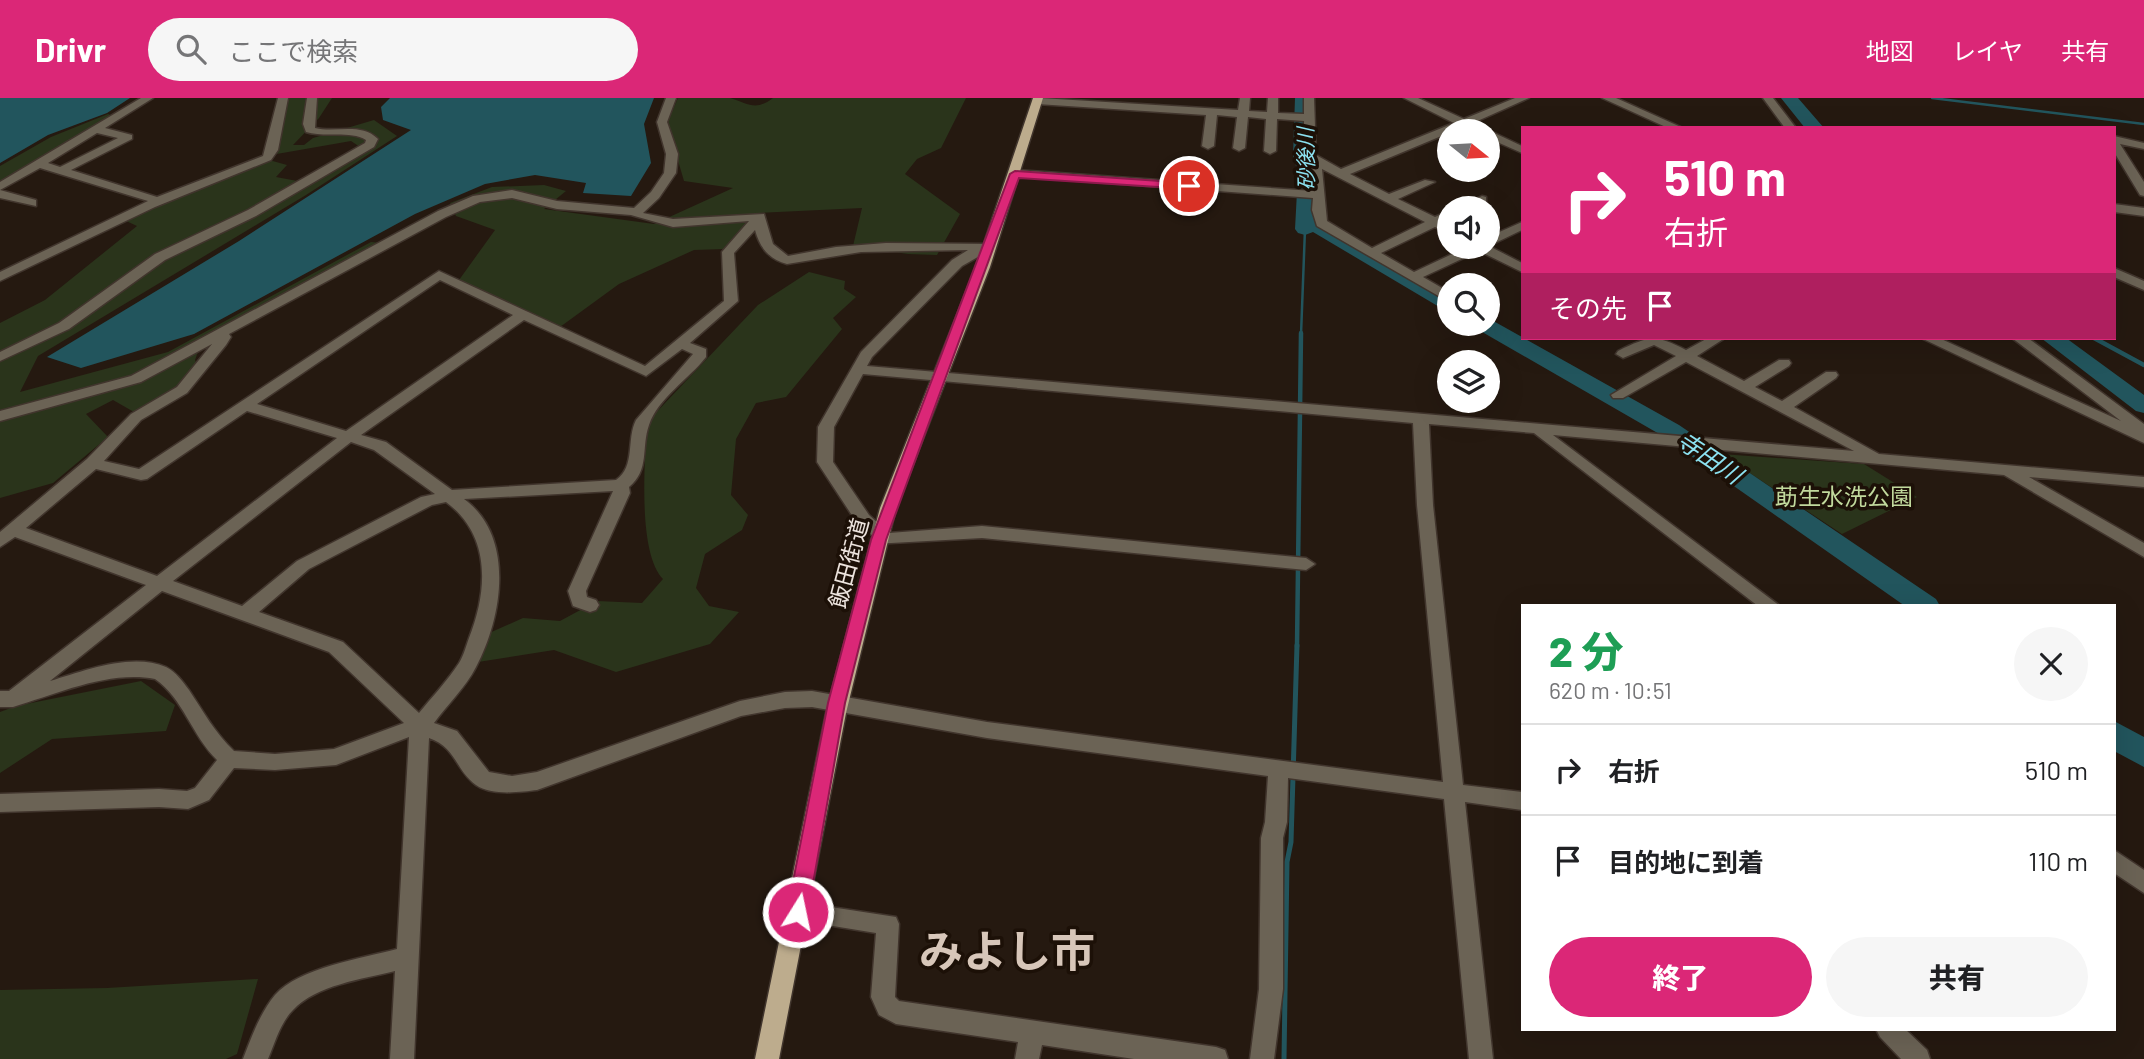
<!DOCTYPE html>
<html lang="ja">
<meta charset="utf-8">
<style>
:root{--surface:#fff;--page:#f6f6f6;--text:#202124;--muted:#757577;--line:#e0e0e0;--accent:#db2777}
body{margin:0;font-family:Barlow,"Noto Sans JP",sans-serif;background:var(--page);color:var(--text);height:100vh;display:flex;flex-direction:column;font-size:26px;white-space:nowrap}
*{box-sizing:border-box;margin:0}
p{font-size:23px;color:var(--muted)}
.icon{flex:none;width:38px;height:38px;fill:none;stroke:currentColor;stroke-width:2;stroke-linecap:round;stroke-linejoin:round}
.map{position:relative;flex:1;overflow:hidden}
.side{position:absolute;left:1521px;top:506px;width:595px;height:427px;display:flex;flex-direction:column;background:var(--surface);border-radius:0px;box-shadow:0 7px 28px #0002}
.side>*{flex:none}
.guide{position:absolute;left:1521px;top:28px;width:595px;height:214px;border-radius:0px;box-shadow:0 7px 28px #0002;background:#db2777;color:#fff;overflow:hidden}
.needle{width:46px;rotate:108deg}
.fabs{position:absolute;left:1437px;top:21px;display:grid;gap:14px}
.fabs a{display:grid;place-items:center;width:63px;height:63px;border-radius:50%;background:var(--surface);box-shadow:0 7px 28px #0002;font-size:35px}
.pin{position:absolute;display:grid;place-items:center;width:60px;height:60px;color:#fff;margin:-30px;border:4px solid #fff;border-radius:50%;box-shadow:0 2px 7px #0007}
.me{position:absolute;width:77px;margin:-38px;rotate:10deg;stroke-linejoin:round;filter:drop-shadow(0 0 5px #0008)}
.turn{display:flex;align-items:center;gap:24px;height:147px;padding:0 28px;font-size:32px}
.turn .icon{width:91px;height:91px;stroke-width:2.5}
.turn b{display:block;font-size:49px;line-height:60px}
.then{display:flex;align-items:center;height:66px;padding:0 28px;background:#0003;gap:14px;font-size:26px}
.round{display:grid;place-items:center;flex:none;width:74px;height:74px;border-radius:37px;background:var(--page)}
.summary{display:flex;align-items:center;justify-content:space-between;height:119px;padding:0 28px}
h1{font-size:42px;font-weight:800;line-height:52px;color:#1e9e55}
.action{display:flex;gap:14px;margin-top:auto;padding:14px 28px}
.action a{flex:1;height:80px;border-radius:42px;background:var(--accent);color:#fff;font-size:28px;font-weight:800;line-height:80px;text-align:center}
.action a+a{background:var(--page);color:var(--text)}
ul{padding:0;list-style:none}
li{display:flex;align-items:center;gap:21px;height:91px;padding:0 28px;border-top:2px solid var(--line)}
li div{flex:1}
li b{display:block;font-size:26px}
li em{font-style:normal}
header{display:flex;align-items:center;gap:42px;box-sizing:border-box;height:98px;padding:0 35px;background:var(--accent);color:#fff}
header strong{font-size:33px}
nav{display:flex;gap:38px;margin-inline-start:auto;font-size:24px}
.search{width:490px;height:63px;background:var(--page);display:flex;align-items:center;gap:18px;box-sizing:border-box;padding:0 24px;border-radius:38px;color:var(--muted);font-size:26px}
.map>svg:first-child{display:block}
.green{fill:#2a341b}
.water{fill:#22555d}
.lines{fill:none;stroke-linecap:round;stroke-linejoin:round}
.stream-far2{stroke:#22555d;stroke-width:2.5}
.stream-far1{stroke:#22555d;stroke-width:4.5}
.stream{stroke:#22555d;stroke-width:5}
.river{fill:#22555d;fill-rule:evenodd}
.minor-casing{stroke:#41352d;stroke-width:3}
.major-casing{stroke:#41352d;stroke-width:3}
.minor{fill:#6b6355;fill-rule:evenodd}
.major{fill:#bdac8d;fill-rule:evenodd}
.route{fill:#db2777;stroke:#8e194d;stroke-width:2}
.labels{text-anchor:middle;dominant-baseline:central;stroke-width:7;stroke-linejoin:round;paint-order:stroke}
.far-water-label{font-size:21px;font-style:italic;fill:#8ce2f1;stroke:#1c1007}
.park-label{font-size:23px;fill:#c1d99d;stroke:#1c1007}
.street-label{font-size:23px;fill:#ece3dd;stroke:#1c1007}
.water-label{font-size:24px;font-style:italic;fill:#8ce2f1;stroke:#1c1007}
.near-town-label{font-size:44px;font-weight:bold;fill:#d7c6b9;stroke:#1c1007}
</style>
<header>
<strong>Drivr</strong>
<div class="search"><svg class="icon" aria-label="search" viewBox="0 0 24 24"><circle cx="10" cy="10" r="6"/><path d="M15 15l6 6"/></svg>ここで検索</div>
<nav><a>地図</a><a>レイヤ</a><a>共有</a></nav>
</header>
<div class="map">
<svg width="2144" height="961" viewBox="0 0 2144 961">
<rect width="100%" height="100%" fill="#251910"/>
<!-- green -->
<path class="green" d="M 288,0 L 332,0 L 319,20 L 293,47 L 304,47 L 313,40 L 374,22 L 397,38 L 306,97 L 38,258 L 20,294 L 168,254 L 371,144 L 382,145 L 202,243 L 195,262 L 201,276 L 134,314 L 113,302 L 86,316 L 108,339 L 53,385 L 0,400 L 0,225 L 45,202 L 137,128 L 122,121 L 269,62 L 287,67 L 276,79 L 308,85 L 360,49 L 351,43 L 271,57 Z
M 678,0 C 694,0 716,0 730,0 C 748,5 755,14 773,0 L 966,0 L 941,50 L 917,61 L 905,76 L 960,116 L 937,157 L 908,156 L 853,148 L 862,110 L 759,115 L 724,151 L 694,152 L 619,186 L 560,229 L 459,182 L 495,132 L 456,118 L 450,105 L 492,89 L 544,87 L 566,93 L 544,111 L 654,126 L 733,90 L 684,83 L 667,25 Z
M 108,16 L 113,18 L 0,86 L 0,68 L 51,39 Z
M 809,174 L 845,183 L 844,191 L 856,199 L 833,220 L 842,231 L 786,299 L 756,305 L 736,341 L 731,397 L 748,417 L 742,432 L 705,456 L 696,490 L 709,508 L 739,514 L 710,546 L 616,574 L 554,552 L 478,564 L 487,536 L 523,520 L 560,523 L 597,503 L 642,505 L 663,481 C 637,454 645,361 647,324 L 758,207 Z
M 1721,356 L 1864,366 L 1917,399 L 1842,436 Z
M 141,583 L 175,607 L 166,633 L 52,641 L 0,675 L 0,614 L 16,608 Z
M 258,881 L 237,956 L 226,961 L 0,961 L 0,892 L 107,890 Z"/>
<!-- water -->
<path class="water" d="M 0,0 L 130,0 L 107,15 L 48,37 L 0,65 Z
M 390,0 L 654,0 L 644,26 L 651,65 L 631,98 L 583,95 L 586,85 L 535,77 L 485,86 L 415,116 L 194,236 L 81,270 L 47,259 L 239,143 L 411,32 L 383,22 L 381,9 Z"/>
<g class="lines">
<!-- stream-far2 -->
<path class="stream-far2" d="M 1932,0 L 2144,26
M 1301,237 L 1305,131"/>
<!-- stream-far1 -->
<path class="stream-far1" d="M 2094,240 L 2144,267
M 1297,549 L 1301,235"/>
<!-- stream -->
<path class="stream" d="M 1284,961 L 1287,764 L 1291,744 L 1297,547"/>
<!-- river -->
<path class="river" d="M 1295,0 L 1311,0 L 1311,58 L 1316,75 L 1316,119 L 1449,196 L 1449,211 L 1441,210 L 1313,134 L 1305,137 L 1298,135 L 1295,131 L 1298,75 L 1293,58 Z
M 1781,0 L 1798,0 L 1824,30 L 1805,30 Z
M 1488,220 L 1679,327 L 1936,501 L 1940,508 L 1905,508 L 1661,337 L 1477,231 L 1474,226 L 1488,226 Z
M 2041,240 L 2066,240 L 2144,297 L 2144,315 L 2136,313 Z
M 2114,623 L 2144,639 L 2144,669 L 2114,653 Z"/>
<!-- minor casing -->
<g class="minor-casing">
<path id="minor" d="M 141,0 L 153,0 L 105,30 L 132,37 L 132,41 L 71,72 L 157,99 L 263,58 L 278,0 L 288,0 L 278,52 L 271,62 L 155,109 L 0,183 L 0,174 L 148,103 L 40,70 L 0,92 L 36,102 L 36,108 L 0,100 L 0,84 ZM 97,35 L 118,40 L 60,69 L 48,65 Z
M 307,0 L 317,0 L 315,30 C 336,35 361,24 378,41 L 374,49 L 256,118 L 165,162 L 69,231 L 0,263 L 0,254 L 59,225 L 155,156 L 248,112 L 365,45 L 366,42 C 350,32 325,40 306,34 L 303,26 Z
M 666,0 L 676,0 L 667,24 L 678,56 L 676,75 L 659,100 L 643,115 L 673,121 L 764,116 L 773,146 L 788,158 L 836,149 L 886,145 L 990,146 L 990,152 L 962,168 L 872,259 L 867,268 L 1854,353 L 1686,264 L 1623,300 L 1613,300 L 1611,297 L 1676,258 L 1654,247 L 1623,260 L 1616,256 L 1618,253 C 1649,238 1655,236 1686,252 L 1708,240 L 1725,240 L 1697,258 L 1744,283 L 1779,262 L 1789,262 L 1791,265 L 1789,268 L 1755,289 L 1782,303 L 1826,274 L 1836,274 L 1838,277 L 1836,280 L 1794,309 L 1879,356 L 2144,379 L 2144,389 L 2029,379 L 2144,445 L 2144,459 L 2004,377 L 1553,337 L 1780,508 L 1758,508 L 1534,335 L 1429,326 L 1433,407 L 1463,687 L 1522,694 L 1522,712 L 1465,704 L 1493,961 L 1469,961 L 1444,701 L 1288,680 L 1287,724 L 1283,740 L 1283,891 L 1274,961 L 1250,961 L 1259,891 L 1261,740 L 1265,724 L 1268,678 L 987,640 L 812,609 L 785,610 L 741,618 L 537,692 C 521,694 491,698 476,687 C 456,673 456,649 429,640 L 414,961 L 390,961 L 395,873 C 363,881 316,887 293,912 C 280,925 275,945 268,961 L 243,961 C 251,940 260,915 275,897 C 298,870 363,860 397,851 L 409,639 L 336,667 L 275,672 L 234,670 L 209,702 L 188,711 L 159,709 L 0,714 L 0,696 L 159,691 L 187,693 L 195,690 L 217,662 C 192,638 183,600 155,581 C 109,572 57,596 13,609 L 0,609 L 0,593 L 9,593 L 146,487 L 15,439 L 0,449 L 0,434 L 87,361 L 131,316 L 177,289 L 212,246 L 141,284 L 0,323 L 0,313 L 131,278 L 438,113 L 473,98 L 512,92 L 557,103 L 634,110 L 651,94 L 664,75 L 666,56 L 657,24 ZM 512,100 L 557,111 L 631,117 L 673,129 L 749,123 L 722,154 L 724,203 L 645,268 L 439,173 L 139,371 L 104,363 L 141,322 L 187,295 L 226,247 L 231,239 L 229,236 L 446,119 L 480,104 ZM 755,132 C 760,150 769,161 787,166 L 861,154 L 968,152 L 952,162 L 861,254 L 818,329 L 817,364 L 857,425 L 873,438 L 871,442 L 873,446 L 982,440 L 1306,472 L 1315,466 L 1306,460 L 982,428 L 889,435 L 869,417 L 833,364 L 834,329 L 863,276 L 1413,325 L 1417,407 L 1443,684 L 987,624 L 812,593 L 785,594 L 740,603 L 537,674 L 512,678 L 489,674 L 457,633 L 434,625 C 447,607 466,589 476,569 C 502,520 516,439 464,401 L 613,393 L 568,493 L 573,508 L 590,514 L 596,512 L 599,507 L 596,502 L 587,499 L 586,493 L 630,395 L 629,389 C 650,372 641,349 649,327 C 658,300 689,281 706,259 L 706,251 L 690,245 L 738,203 L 734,155 ZM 440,182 L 513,217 L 346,333 L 257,306 ZM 524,222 L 646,278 L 682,251 L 693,256 L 636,322 C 626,341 636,368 616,382 L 452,392 L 386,344 L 361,337 ZM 247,313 L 337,340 L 157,478 L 26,430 L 96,371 L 141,382 L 147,381 ZM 351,344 L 374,352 L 435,396 L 421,399 L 297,463 L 242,508 L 173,483 ZM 446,404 C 491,437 488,492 469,540 C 466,548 464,557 459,565 C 448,582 432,599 419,615 L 343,544 L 259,514 L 309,471 L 432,407 ZM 162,493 L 329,554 L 404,625 L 334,651 L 275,656 L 234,653 C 215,635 203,613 189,592 C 183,584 176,574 166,569 C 132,554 83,573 50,583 Z
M 1040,0 L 1238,12 L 1240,0 L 1250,0 L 1249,13 L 1267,14 L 1268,0 L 1278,0 L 1278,15 L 1304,16 L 1304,0 L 1314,0 L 1316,57 L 1341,71 L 1454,25 L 1404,0 L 1418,0 L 1464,21 L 1515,0 L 1529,0 L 1473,25 L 1522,48 L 1522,55 L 1488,40 L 1488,33 L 1473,33 L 1463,29 L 1350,76 L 1389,96 L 1425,82 L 1435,84 L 1398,101 L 1435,119 L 1449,113 L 1449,122 L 1445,124 L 1449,126 L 1449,135 L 1435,129 L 1381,155 L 1414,174 L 1467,149 L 1488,149 L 1488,139 L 1522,124 L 1522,132 L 1489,148 L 1522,165 L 1522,174 L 1479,153 L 1423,179 L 1449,194 L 1449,204 L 1317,128 L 1312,112 L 1313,100 L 1011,78 L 1009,76 L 1015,72 L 1313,93 L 1309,64 L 1304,58 L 1304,23 L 1277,21 L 1276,53 L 1270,56 L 1264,53 L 1266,21 L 1248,19 L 1245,50 L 1239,53 L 1233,50 L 1237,19 L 1217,17 L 1214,48 L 1208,51 L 1202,48 L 1206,17 L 1037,6 L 1032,3 ZM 1322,71 L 1425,124 L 1372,150 L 1327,123 Z
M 1602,0 L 1616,0 L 1683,30 L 1668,30 Z
M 1763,0 L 1773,0 L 1796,30 L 1785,30 Z
M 2114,38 L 2144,45 L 2144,51 L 2120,46 L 2144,84 L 2144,98 L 2140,97 L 2114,54 Z
M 1482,98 L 1486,99 L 1486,105 L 1473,110 L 1457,110 Z
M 2114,106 L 2144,110 L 2144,118 L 2114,114 Z
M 2114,170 L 2144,183 L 2144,192 L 2114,179 Z
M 1921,240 L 1939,240 L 2121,323 L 2012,240 L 2028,240 L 2144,326 L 2144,345 Z
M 2114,752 L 2144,772 L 2144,795 L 2114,775 Z
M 798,804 L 896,819 L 899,826 L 895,899 L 899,903 L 1216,949 L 1225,952 L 1228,961 L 1134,961 L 1042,947 L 1039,961 L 1015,961 L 1018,944 L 896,926 L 879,917 L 871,899 L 876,835 L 790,821 L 787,814 L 790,807 Z
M 1876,931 L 1905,931 L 1927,952 L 1930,961 L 1901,961 L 1880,939 Z"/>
</g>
<!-- major casing -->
<g class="major-casing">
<path id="major" d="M 1033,0 L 1043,0 L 990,169 L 896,410 L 846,615 L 779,961 L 755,961 L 826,615 L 880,410 L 976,169 Z"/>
</g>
<!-- minor -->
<use href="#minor" class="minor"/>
<!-- major -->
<use href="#major" class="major"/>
</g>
<!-- route -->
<path class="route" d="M 1015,73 L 1189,85 L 1195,88 L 1189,91 L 1019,80 L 886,442 L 845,605 L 808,814 L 805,821 L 798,824 L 790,821 L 787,814 L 828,605 L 871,442 L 1010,76 Z"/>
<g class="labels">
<!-- far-water labels -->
<g class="far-water-label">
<text transform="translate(1305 61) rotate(-91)">砂後川</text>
</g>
<!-- park labels -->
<g class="park-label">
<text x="1844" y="398">莇生水洗公園</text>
</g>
<!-- street labels -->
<g class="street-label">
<text transform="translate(848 465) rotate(-75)">飯田街道</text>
</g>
<!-- water labels -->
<g class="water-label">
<text transform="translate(1710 359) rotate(34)">寺田川</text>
</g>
<!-- near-town labels -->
<g class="near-town-label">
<text x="1007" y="851">みよし市</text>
</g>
</g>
</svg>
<div class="fabs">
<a><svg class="needle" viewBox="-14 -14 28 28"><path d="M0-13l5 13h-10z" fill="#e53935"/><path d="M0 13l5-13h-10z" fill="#757577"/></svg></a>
<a><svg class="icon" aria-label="sound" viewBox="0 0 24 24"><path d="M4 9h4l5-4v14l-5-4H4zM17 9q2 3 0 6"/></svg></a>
<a><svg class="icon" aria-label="search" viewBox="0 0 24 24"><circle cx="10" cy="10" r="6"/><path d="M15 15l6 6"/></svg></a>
<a><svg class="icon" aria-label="layers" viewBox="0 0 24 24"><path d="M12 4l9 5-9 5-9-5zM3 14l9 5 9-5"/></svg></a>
</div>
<div class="pin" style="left:1189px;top:88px;background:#d93025"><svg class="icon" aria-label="arrive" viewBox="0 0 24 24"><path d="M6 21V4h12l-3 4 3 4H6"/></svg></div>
<svg class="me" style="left:798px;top:814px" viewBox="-20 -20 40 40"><circle r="17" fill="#db2777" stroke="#fff" stroke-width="3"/><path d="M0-11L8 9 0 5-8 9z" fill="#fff"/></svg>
<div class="guide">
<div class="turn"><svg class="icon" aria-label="right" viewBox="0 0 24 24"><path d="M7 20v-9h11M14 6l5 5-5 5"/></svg><div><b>510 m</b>右折</div></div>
<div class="then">その先<svg class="icon" aria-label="arrive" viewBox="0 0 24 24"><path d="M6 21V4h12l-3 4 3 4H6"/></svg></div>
</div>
<section class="side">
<div class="summary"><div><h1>2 分</h1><p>620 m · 10:51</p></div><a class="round"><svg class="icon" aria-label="close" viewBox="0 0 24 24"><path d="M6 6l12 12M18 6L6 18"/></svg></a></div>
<ul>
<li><svg class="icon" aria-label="right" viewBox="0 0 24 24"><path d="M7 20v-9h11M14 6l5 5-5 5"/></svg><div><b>右折</b></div><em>510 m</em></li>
<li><svg class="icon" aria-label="arrive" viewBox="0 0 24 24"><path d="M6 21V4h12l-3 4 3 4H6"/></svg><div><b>目的地に到着</b></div><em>110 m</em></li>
</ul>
<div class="action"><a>終了</a><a>共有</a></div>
</section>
</div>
